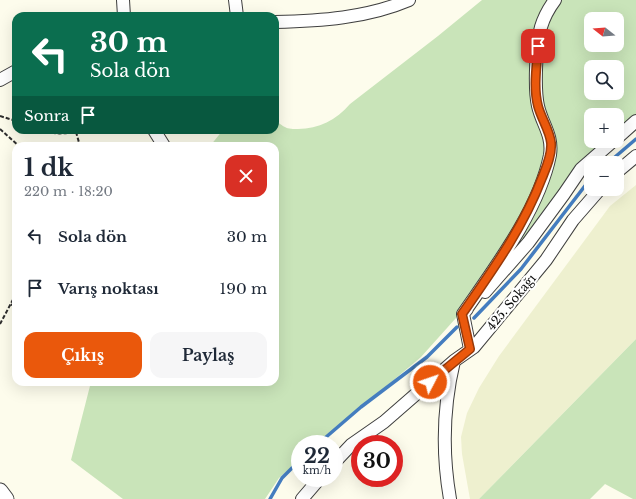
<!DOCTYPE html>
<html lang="tr">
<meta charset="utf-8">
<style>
:root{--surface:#fff;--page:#f6f6f7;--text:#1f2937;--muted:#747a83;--accent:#ea580c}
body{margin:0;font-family:"Libre Baskerville",serif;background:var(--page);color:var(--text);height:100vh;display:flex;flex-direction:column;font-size:15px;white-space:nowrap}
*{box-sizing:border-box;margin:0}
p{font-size:13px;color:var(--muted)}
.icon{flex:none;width:22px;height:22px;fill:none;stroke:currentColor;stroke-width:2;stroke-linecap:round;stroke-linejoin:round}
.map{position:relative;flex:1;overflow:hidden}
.details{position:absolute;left:12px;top:142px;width:267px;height:244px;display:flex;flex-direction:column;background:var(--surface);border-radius:12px;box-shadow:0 4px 16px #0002}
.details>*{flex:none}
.hud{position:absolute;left:12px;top:12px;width:267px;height:122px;border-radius:12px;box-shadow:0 4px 16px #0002;background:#0b6e4f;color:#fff;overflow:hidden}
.needle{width:26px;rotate:287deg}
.buttons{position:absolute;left:584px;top:12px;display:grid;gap:8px}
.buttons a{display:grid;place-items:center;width:40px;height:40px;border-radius:8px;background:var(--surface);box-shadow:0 4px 16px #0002;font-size:20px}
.speed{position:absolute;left:291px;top:435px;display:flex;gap:8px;font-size:20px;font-weight:700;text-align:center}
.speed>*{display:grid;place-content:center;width:52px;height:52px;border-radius:50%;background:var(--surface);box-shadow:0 4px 16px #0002;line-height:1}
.speed small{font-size:10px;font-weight:400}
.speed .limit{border:6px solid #d22;background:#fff;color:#111}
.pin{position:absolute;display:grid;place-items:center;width:34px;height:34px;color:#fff;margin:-17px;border-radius:8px;box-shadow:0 2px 6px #0006}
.me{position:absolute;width:44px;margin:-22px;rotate:49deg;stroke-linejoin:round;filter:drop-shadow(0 0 3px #0008)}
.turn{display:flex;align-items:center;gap:14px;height:84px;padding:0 12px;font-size:18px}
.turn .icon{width:52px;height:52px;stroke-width:2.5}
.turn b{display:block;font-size:28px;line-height:34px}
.then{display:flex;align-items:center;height:38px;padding:0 12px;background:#0003;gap:8px;font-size:15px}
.round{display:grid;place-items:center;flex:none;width:42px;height:42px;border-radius:12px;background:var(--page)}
.headline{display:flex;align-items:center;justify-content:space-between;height:68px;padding:0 12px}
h1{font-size:24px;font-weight:700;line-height:30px}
.button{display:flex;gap:8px;margin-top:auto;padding:8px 12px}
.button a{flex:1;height:46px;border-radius:12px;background:var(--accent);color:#fff;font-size:16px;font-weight:700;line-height:46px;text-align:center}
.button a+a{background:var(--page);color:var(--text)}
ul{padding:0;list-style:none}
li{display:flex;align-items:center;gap:12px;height:52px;padding:0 12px}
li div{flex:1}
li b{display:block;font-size:15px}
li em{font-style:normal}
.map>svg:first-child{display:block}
.farmland{fill:#eef0cf}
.green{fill:#c9e4b9;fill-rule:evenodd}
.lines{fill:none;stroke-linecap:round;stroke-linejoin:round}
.stream{stroke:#447dbf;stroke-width:3.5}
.minor-casing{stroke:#3f3f3f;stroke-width:14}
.tertiary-casing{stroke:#3f3f3f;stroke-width:17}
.path{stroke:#2e2e2e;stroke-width:2;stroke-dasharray:4 2;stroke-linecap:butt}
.minor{stroke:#fff;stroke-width:12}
.tertiary{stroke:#fff;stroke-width:15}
.route-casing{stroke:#983908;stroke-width:10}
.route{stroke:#ea580c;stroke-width:7}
.labels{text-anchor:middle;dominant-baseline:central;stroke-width:4;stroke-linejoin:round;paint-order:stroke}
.street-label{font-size:12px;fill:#0c0c0c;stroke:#fff}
</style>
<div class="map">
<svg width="636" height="499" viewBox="0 0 636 499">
<rect width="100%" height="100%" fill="#fdfcec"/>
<!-- farmland -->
<path class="farmland" d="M 636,185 L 636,339 L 479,499 L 470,499 L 462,454 L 461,437 L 467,413 L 479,388 L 499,356 L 610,206 Z"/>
<!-- green -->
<path class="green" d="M 482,0 L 636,0 L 636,116 L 617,134 L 617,115 L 591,115 L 591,141 L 609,141 L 544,220 L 421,357 L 318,444 L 300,444 L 300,460 L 279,478 L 265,499 L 123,499 L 71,460 L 91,382 L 275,382 L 275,146 L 210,146 L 223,130 L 275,130 L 275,120 C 278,122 282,126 285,127 C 288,129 294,129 298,129 C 319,129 336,120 350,104 L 438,36 ZM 591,19 L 617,19 L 617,45 L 591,45 ZM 591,67 L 617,67 L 617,93 L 591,93 Z
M 636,339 L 636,499 L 633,499 L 605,484 L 590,499 L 479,499 Z"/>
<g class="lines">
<!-- stream -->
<path class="stream" d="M 608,163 L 636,139
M 474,318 L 521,269 L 591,178
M 318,444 L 361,407 L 427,357 L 457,327
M 270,499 L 282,478 L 300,460"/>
<!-- minor casing -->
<g class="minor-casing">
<path id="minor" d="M 123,0 L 124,16
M 235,0 L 237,16
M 275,22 C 320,21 367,18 409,0
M 0,80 L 16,71
M 154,130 L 164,146
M 617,138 L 636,121
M 617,172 L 636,156
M 485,292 L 528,243 L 564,194 L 581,169 L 613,141
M 467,309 L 463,314 L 470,349
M 463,314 C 494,269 539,210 550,155 C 553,135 542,124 538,106 C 534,88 536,44 541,27 C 544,17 549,8 555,0
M 334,463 L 351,445 L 384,422 L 454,361 L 474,347 L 546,260 L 573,220 L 600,189
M 302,499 L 320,478
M 450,499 C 442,453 443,407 454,361"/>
</g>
<!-- tertiary casing -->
<g class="tertiary-casing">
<path id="tertiary" d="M 0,491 L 6,499"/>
</g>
<!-- path -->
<path class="path" d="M 0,116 L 16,121
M 0,129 L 19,146
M 40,130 C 54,135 68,134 82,130
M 76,132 L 80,146
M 11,305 L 16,303
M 0,324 L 16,294"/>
<!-- minor -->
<use href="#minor" class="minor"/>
<!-- tertiary -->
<use href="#tertiary" class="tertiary"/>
</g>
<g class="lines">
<!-- route casing -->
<g class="route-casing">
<path id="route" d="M 430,382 L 470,349 L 462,314 C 492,271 523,228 542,178 C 546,168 552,155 551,143 C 550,131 541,118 538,106 C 533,87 537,65 538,46"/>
</g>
<!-- route -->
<use href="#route" class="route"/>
</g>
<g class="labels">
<!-- street labels -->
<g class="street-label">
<text transform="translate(511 302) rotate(-50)">425. Sokağı</text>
</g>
</g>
</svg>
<div class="buttons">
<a><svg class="needle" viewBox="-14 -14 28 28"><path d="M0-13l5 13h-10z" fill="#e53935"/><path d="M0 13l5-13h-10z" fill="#747a83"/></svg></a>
<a><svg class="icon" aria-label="search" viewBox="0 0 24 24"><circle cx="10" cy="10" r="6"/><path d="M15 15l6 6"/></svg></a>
<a>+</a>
<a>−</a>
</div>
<div class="speed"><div>22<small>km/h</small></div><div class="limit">30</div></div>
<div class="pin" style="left:538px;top:46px;background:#d93025"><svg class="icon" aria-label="arrive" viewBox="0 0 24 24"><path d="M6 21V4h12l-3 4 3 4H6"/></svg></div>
<svg class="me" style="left:430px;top:382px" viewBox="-20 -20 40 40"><circle r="17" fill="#ea580c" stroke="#fff" stroke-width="3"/><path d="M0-11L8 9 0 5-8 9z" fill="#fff"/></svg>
<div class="hud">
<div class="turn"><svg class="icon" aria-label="left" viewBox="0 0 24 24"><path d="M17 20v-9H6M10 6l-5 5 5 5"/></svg><div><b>30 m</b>Sola dön</div></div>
<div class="then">Sonra<svg class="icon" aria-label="arrive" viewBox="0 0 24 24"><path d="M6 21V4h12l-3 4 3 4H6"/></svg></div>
</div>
<section class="details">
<div class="headline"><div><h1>1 dk</h1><p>220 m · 18:20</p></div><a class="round" style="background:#d93025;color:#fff"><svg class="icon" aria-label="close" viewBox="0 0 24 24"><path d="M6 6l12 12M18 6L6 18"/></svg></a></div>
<ul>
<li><svg class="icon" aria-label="left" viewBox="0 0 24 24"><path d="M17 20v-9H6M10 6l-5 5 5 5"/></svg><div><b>Sola dön</b></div><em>30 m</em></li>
<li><svg class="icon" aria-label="arrive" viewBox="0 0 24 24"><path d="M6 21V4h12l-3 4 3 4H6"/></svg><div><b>Varış noktası</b></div><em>190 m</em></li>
</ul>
<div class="button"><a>Çıkış</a><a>Paylaş</a></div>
</section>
</div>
